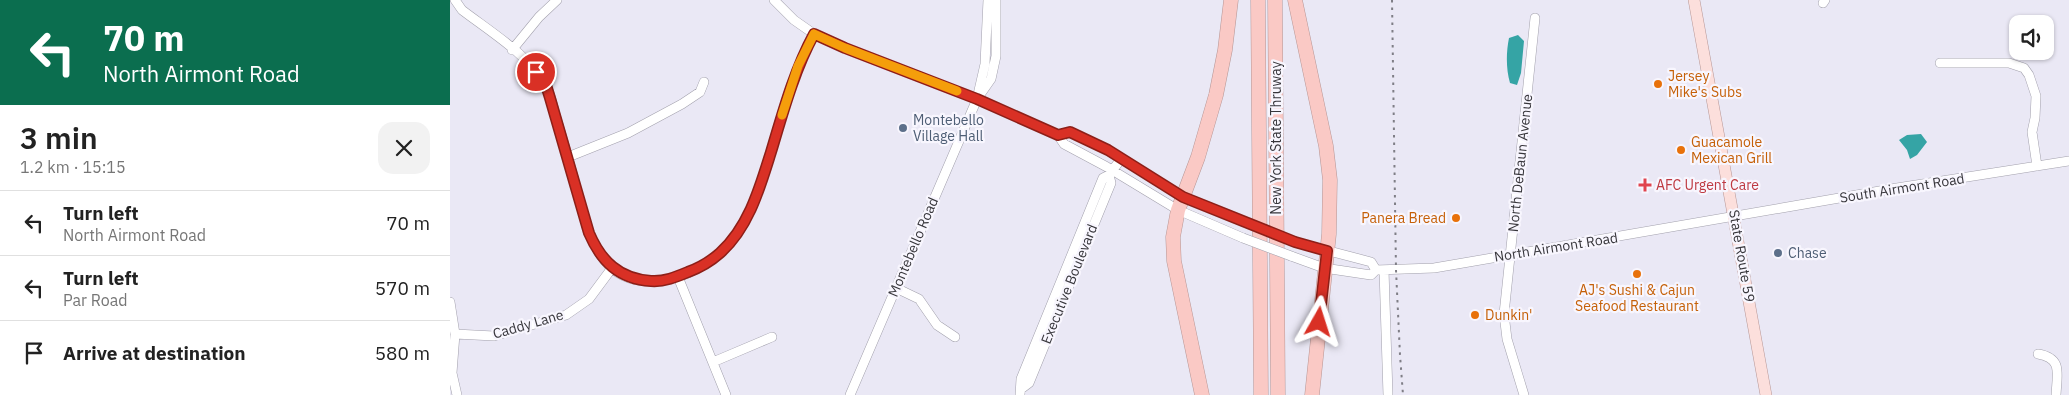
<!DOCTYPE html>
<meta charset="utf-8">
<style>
:root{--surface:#fff;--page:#f2f2f2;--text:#222;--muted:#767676;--line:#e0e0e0}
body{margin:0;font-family:"IBM Plex Sans",sans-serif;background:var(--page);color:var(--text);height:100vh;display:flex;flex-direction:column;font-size:19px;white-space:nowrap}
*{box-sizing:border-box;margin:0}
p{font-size:16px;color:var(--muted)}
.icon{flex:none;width:28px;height:28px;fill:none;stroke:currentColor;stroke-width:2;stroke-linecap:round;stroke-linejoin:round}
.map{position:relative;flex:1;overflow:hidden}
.drawer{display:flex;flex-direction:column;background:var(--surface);width:450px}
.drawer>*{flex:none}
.hud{background:#0b6e4f;color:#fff;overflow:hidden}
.fabs{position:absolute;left:1559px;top:15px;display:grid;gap:10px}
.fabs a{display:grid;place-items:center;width:45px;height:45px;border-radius:10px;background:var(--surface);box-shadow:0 1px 4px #0004;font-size:25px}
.pin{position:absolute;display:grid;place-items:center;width:42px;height:42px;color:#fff;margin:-21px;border:2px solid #fff;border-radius:50%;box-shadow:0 1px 5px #0007}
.me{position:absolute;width:55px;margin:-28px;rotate:6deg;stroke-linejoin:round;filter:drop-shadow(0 0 4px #0008)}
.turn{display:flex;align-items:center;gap:18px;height:105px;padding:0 20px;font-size:22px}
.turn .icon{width:65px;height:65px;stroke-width:2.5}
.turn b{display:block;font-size:35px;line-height:42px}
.round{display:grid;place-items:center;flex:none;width:52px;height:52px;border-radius:15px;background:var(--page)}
.headline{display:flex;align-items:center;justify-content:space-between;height:85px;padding:0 20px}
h1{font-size:30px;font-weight:600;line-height:38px}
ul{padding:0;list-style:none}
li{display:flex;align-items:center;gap:15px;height:65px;padding:0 20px;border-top:1px solid var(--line)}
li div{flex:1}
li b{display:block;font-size:19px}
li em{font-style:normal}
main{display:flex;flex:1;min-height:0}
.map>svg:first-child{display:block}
.water{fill:#35a4a5}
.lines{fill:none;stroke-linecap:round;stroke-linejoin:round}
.minor-casing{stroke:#a2a0ac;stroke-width:10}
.major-casing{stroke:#b69695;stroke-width:12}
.highway-casing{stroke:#b69695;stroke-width:15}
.minor{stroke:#fff;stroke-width:9}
.major{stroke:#fcdfdc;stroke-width:11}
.highway{stroke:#fac9c5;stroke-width:14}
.rail{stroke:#7f7e86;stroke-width:2;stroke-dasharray:2.5 5;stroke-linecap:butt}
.minor-bridge-casing{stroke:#a2a0ac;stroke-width:10;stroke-linecap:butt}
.minor-bridge{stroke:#fff;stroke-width:9}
.route-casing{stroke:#8d1f18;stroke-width:12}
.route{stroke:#d93025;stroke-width:9}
.slow{stroke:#f59e0b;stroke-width:9}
.food-dot{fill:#e8710a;stroke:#f8f6fe;stroke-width:2}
.service-dot{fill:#5c6f8a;stroke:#f8f6fe;stroke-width:2}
.health-dot{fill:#e0444e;stroke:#f8f6fe;stroke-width:2}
.labels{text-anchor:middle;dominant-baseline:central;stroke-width:4.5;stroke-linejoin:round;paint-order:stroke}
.food-label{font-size:14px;fill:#c56008;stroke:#f8f6fe;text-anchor:start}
.service-label{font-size:14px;fill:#4e5e75;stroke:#f8f6fe;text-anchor:start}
.street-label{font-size:14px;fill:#37363b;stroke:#f8f6fe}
.health-label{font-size:14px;fill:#be3a42;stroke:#f8f6fe;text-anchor:start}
</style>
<main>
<section class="drawer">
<div class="hud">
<div class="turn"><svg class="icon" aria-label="left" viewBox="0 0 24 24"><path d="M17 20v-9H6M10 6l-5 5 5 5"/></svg><div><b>70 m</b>North Airmont Road</div></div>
</div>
<div class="headline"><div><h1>3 min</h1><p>1.2 km · 15:15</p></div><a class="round"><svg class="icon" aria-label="close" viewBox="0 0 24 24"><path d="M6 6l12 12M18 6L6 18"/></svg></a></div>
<ul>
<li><svg class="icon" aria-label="left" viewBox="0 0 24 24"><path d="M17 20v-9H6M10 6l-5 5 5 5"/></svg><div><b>Turn left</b><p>North Airmont Road</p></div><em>70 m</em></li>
<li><svg class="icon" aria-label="left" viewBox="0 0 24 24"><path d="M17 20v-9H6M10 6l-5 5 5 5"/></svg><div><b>Turn left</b><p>Par Road</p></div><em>570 m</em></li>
<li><svg class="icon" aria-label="arrive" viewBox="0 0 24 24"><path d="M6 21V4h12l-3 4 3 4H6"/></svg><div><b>Arrive at destination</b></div><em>580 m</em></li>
</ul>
</section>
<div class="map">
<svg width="1619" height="395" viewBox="0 0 1619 395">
<rect width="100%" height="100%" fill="#eae8f5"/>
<!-- water -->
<path class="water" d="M 1068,35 L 1074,41 L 1071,73 L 1067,85 L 1060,83 C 1056,69 1056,53 1059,38 Z
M 1471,134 L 1477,142 L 1467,155 L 1460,159 L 1457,150 L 1449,140 L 1457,135 Z"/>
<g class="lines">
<!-- minor casing -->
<g class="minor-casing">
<path id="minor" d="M 5,0 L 12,10 C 38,30 80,56 96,85 C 101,95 103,107 106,117 C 114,143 121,168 128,194 C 141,242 153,290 215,280 C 245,275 273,255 289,231 C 303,210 310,185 318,161 C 331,118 342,73 364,34
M 324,0 L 344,20 L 364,34 L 395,48 L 527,99 L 608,135 L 614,144 L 657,167 L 728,210 L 793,238
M 1373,3 L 1375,0
M 62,50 L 89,17 L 107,0
M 1490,63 L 1559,63 L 1574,68 L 1579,75 L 1586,96 L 1585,118 L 1582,132 L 1587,166
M 527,99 L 535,64 L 538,0
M 608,135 L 620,132 L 657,150 L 733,197 L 795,222
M 118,157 L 178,133 L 232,104 L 250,92 L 254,82
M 845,242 L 921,262 L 926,270
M 841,256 L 874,268 L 921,275 L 926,270 L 984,268 L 1447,188 L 1619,161
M 934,270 L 938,395
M 228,277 L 276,395
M 446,288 L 469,299 L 487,325 L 505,337
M 0,302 L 5,334 L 2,373 L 7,395
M 5,334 L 44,336 L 116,315 L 139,299 L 162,268
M 1588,354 C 1613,358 1607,374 1606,395
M 263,362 L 322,337
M 571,389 L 579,383 L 661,183 L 659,175
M 400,395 L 527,99 L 541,79 L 546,56 L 546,0
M 570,395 L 571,379 L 653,178 L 659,175 L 671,159
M 1074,395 L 1057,339 L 1054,314 L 1085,18"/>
</g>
<!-- major casing -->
<g class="major-casing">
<path id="major" d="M 1244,0 L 1316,395"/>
</g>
<!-- highway casing -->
<g class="highway-casing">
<path id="highway" d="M 808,0 L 811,395
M 825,0 L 828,395
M 845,0 L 876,146 L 880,180 L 879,234 L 862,395
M 752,395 L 724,261 L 723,237 L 728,210 L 748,157 L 766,95 L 775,50 L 781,0"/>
</g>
<!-- minor -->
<use href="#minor" class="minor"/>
<!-- major -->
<use href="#major" class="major"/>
<!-- highway -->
<use href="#highway" class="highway"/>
<!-- rail -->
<path class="rail" d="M 942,0 L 946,270 L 950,355 L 953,395"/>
<!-- minor-bridge casing -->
<g class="minor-bridge-casing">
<path id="minor-bridge" d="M 795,222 L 845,242
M 793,238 L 841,256"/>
</g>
<!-- minor-bridge -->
<use href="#minor-bridge" class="minor-bridge"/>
</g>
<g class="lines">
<!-- route casing -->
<g class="route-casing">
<path id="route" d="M 86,72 L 96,85 L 100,98 L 139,233 C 151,261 169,279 201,281 C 214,282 226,277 238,272 C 249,268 261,261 270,253 C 299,227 310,187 321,152 C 333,112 344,71 364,34 L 395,48 L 527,99 L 608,135 L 620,132 L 658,150 L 733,197 L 845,242 L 877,251 L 869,322"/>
</g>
<!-- route -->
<use href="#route" class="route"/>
<!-- slow -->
<path class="slow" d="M 332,115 L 348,66 L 364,34 L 395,48 L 507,91"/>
</g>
<!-- markers -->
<g class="food-dot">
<circle cx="1208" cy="84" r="5"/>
<circle cx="1231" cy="150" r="5"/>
<circle cx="1006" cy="218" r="5"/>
<circle cx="1187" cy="274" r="5"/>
<circle cx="1025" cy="315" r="5"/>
</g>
<g class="service-dot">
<circle cx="453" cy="128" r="5"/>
<circle cx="1328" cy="253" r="5"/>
</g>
<path class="health-dot" d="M1192.5 177.5h5v5h5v5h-5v5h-5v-5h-5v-5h5z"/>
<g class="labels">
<!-- food labels -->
<g class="food-label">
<text x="1218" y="76">Jersey<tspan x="1218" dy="16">Mike's Subs</tspan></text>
<text x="1241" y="142">Guacamole<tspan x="1241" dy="16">Mexican Grill</tspan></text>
<text x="996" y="218" text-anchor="end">Panera Bread</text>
<text x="1187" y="290" text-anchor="middle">AJ's Sushi &amp; Cajun<tspan x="1187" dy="16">Seafood Restaurant</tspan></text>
<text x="1035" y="315">Dunkin'</text>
</g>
<!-- service labels -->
<g class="service-label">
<text x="463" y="120">Montebello<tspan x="463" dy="16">Village Hall</tspan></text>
<text x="1338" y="253">Chase</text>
</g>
<!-- street labels -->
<g class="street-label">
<text transform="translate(826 138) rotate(-90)">New York State Thruway</text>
<text transform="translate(1070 163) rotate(-84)">North DeBaun Avenue</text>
<text transform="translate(1452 188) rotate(-9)">South Airmont Road</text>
<text transform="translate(463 247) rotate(-67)">Montebello Road</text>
<text transform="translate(1106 247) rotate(-9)">North Airmont Road</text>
<text transform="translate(1292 256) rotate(80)">State Route 59</text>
<text transform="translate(619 284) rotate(-68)">Executive Boulevard</text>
<text transform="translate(78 324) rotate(-16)">Caddy Lane</text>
</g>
<!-- health labels -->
<g class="health-label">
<text x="1206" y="185">AFC Urgent Care</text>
</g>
</g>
</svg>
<div class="fabs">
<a><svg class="icon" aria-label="sound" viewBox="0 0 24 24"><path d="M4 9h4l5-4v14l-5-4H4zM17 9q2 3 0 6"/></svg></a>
</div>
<div class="pin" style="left:86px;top:72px;background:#d93025"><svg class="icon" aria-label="arrive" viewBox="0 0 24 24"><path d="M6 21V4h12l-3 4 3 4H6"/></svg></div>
<svg class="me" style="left:869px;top:322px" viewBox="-20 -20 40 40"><path d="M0-17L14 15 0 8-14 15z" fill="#d93025" stroke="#fff" stroke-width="4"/></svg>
</div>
</main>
